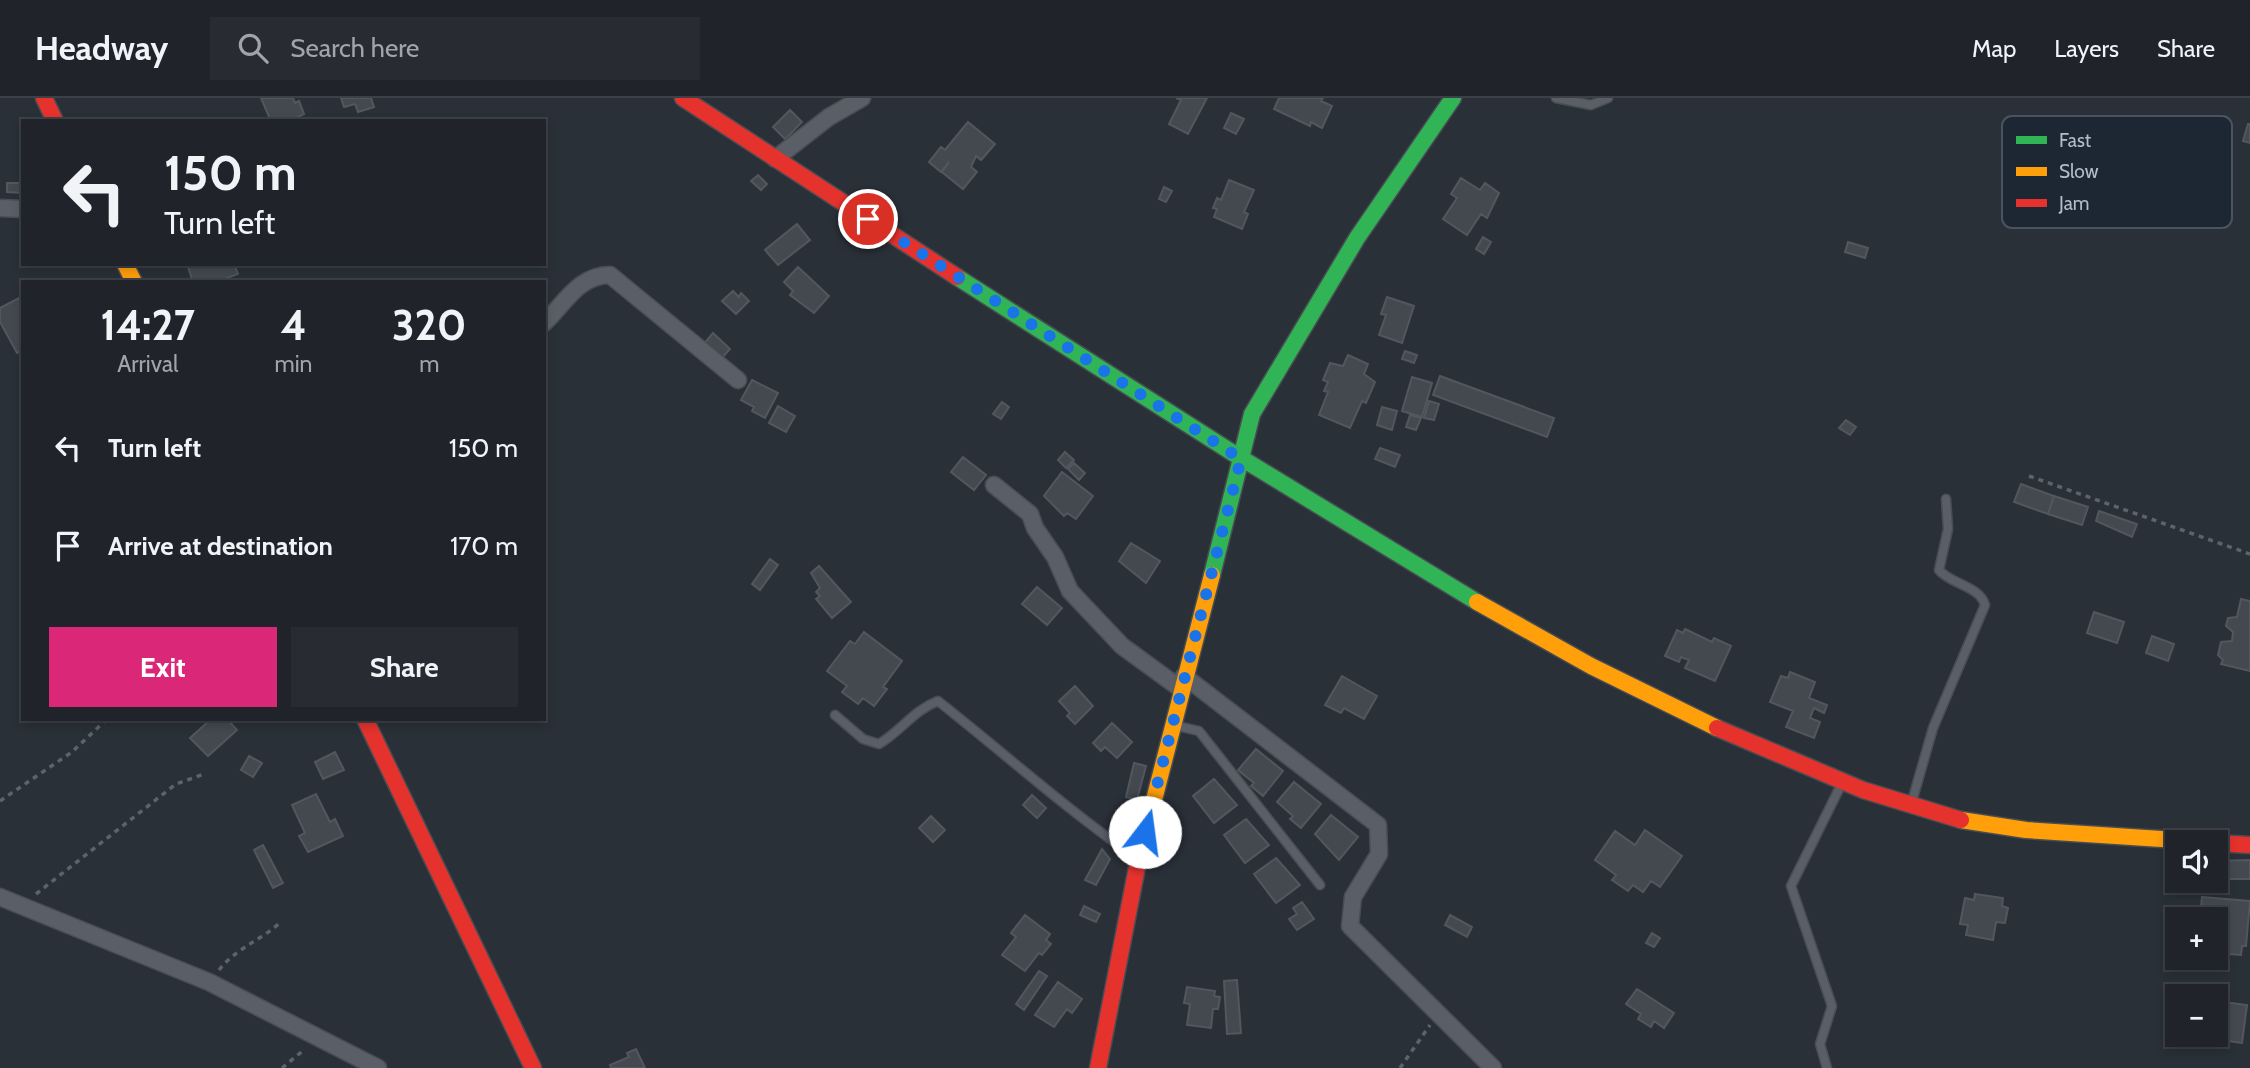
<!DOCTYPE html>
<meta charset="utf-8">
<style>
:root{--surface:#20242a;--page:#282c32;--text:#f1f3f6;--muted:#a2a4a8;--line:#3d4147;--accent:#db2777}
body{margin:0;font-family:Cabin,sans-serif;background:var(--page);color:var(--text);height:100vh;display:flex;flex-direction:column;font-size:26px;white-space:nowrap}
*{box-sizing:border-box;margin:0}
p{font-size:23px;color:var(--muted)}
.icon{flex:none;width:38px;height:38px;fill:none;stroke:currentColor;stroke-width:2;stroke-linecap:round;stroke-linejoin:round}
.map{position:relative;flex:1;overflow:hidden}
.sheet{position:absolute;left:21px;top:182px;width:525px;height:441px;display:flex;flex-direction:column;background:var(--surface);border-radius:0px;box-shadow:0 4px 10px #0003,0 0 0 2px var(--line)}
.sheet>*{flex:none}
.guide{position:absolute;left:21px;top:21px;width:525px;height:147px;border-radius:0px;box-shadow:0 4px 10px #0003,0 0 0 2px var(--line);background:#20242a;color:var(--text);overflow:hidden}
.buttons{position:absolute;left:2165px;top:732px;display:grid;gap:14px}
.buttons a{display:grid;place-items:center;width:63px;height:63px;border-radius:0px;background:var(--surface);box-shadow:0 4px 10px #0003,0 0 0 2px var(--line);font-size:35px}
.pin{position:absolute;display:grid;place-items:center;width:60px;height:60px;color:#fff;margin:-30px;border:4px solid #fff;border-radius:50%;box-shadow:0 2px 7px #0007}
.me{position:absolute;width:77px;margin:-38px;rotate:15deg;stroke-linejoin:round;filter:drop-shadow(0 0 5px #0008)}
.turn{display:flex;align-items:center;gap:24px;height:147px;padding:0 28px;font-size:32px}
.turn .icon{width:91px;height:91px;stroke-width:2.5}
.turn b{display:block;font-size:49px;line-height:60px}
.eta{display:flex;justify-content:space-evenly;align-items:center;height:119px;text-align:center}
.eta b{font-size:42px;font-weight:700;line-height:49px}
.cta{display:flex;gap:14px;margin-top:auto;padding:14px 28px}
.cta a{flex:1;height:80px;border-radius:0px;background:var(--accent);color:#fff;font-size:28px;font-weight:700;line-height:80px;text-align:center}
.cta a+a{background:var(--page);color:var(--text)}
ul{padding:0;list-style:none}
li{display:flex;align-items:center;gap:21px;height:98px;padding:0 28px}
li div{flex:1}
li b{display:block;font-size:26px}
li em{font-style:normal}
header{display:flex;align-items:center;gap:42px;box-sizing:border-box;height:98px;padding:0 35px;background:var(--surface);border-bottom:2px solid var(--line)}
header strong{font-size:33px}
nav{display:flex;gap:38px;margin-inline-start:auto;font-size:24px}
.search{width:490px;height:63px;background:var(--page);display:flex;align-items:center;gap:18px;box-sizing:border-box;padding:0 24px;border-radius:0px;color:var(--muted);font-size:26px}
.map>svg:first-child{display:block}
.building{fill:#444950;stroke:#52575f;stroke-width:2}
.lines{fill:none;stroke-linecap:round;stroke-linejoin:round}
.lane-casing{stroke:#484c53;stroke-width:11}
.street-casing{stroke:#484c53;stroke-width:19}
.fast-casing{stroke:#484c53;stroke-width:19}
.slow-casing{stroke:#484c53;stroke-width:19}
.jam-casing{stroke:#484c53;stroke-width:19}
.path{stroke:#5d636a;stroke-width:3.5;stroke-dasharray:5 5;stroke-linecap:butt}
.lane{stroke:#5a5e66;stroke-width:8}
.street{stroke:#5a5e66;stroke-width:16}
.fast{stroke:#30b455;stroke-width:16}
.slow{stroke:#ff9f0a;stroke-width:16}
.jam{stroke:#e5322d;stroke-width:16}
.route{stroke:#1a73e8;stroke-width:12;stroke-dasharray:0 21.6}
.key{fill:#1d2633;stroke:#4a5360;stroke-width:2}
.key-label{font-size:19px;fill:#b4bcc9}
</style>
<header>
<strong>Headway</strong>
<div class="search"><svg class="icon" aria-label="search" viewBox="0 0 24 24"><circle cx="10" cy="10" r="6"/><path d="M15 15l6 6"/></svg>Search here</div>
<nav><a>Map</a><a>Layers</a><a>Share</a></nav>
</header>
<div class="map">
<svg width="2250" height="970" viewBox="0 0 2250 970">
<rect width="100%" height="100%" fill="#2a3038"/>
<!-- building -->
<path class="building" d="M 261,0 L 293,0 L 295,5 L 299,3 L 304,16 L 298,19 L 300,23 L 266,23 L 270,21 Z
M 341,0 L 371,0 L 374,9 L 358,14 L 355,6 L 344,9 Z
M 1176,0 L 1207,0 L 1188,36 L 1169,26 L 1181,2 Z
M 1279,0 L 1323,0 L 1321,3 L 1332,8 L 1322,30 L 1311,24 L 1310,28 L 1274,11 Z
M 790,12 L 802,24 L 785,41 L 773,29 Z
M 1231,15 L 1244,21 L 1236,36 L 1224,30 Z
M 968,24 L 995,46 L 981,62 L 976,58 L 971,69 L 977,74 L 963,91 L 942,74 L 949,64 L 941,74 L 929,64 L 941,49 L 945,52 Z
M 2248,26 L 2250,26 L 2250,45 L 2243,43 Z
M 758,77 L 767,86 L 761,92 L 751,83 Z
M 1461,80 L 1480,92 L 1485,85 L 1499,95 L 1487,120 L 1481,116 L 1467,137 L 1443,121 L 1457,100 L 1451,96 Z
M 1229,82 L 1254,92 L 1244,114 L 1248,116 L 1242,131 L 1214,119 L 1217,111 L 1213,110 L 1217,100 L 1221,102 Z
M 7,85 L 23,85 L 23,95 L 7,94 Z
M 1164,89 L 1172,93 L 1166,104 L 1159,101 Z
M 797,126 L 810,142 L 778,167 L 765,152 Z
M 1483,139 L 1491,144 L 1484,156 L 1476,151 Z
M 1848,144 L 1868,150 L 1865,160 L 1845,154 Z
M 187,166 L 234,166 L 238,176 L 216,184 L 193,184 Z
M 798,169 L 829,198 L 814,215 L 790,197 L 793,193 L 784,184 Z
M 733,193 L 739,199 L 741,195 L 749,203 L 736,216 L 722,203 Z
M 1387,199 L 1414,208 L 1402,245 L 1379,237 L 1386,217 L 1381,216 Z
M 19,200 L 23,208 L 23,252 L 17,255 L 0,224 L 0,210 Z
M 713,235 L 730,251 L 721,261 L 702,248 Z
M 1405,253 L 1417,257 L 1414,265 L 1402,261 Z
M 1348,257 L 1368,266 L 1364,276 L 1375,284 L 1366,305 L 1362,303 L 1350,330 L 1319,317 L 1328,294 L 1324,293 L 1328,284 L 1323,282 L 1330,265 L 1343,268 Z
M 1440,278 L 1554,320 L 1547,339 L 1433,297 Z
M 1412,279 L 1432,285 L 1422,319 L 1402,313 Z
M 752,282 L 778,295 L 765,320 L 752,313 L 754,309 L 741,302 Z
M 1429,303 L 1439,306 L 1434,322 L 1424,320 Z
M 1002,304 L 1009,309 L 1001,321 L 993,316 Z
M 778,308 L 795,318 L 786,334 L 769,325 Z
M 1382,309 L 1397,313 L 1392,332 L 1377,327 Z
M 1410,317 L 1421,320 L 1416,332 L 1406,329 Z
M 1846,322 L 1856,329 L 1850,337 L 1839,330 Z
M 1380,350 L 1400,357 L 1395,369 L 1375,361 Z
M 1065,354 L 1074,362 L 1066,370 L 1058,362 Z
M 963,359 L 986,377 L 974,392 L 951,374 Z
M 1074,365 L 1085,375 L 1079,382 L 1068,371 Z
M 1062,374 L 1093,398 L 1076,421 L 1067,415 L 1064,418 L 1044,398 Z
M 2021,386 L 2054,398 L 2048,416 L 2014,404 Z
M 2054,398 L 2088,409 L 2082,427 L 2048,416 Z
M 2099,413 L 2137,426 L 2132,439 L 2096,423 Z
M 1131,445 L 1160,463 L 1146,485 L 1119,463 Z
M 770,461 L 778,467 L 760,492 L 752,486 Z
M 819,468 L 851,504 L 832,520 L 816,501 L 820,498 L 816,494 L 820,490 L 811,475 Z
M 1037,489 L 1062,510 L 1047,527 L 1022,506 Z
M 2241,501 L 2250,503 L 2250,573 L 2221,566 L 2223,562 L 2218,557 L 2221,544 L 2232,543 L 2233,534 L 2226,528 L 2228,520 L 2237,519 Z
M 2094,514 L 2124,524 L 2117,545 L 2087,535 Z
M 1685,531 L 1712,544 L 1714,540 L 1731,548 L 1715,583 L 1685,570 L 1689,562 L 1681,559 L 1679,564 L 1665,558 L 1677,532 L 1683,535 Z
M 864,534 L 902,563 L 883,589 L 887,591 L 874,608 L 863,600 L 858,606 L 842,594 L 847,588 L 827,573 L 850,543 L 855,546 Z
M 2152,538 L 2174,546 L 2168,563 L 2146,555 Z
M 1790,574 L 1815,584 L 1809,600 L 1827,607 L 1824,615 L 1814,610 L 1810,620 L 1820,624 L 1814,640 L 1786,629 L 1793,613 L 1770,604 L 1781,578 L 1788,580 Z
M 1342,578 L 1377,598 L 1364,621 L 1344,610 L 1341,615 L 1325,607 Z
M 1075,588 L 1093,608 L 1075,626 L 1067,618 L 1070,615 L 1059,603 Z
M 211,621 L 227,621 L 237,632 L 208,658 L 190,640 Z
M 1112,625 L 1132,644 L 1117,660 L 1105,649 L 1101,653 L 1093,645 Z
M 1256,651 L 1283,673 L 1263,698 L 1251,688 L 1254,685 L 1238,672 Z
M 335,654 L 344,672 L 323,681 L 315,664 Z
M 249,658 L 262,665 L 253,679 L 241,672 Z
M 1134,665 L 1146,668 L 1137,702 L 1126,699 Z
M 1214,681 L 1237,707 L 1214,725 L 1193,698 Z
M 1294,684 L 1321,706 L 1301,730 L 1290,721 L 1293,718 L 1277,704 Z
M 316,696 L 330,724 L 335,721 L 343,738 L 308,754 L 299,738 L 305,735 L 292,707 Z
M 1032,697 L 1046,710 L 1037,720 L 1023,707 Z
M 1331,717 L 1358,739 L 1339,762 L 1315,736 Z
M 931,718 L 945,732 L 933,744 L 919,730 Z
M 1246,721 L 1269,747 L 1245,765 L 1224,737 Z
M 1645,732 L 1682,758 L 1660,789 L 1651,783 L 1643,794 L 1633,787 L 1628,793 L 1612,782 L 1616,777 L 1595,762 L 1615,733 L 1635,747 Z
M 263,747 L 283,785 L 273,790 L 254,752 Z
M 1102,751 L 1110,761 L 1096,787 L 1085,782 Z
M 1276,760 L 1300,787 L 1276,805 L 1254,776 Z
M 2250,762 L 2250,781 L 2221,781 L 2221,786 L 2214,786 L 2216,763 Z
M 1975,796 L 2003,800 L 2002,808 L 2008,810 L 2005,825 L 1996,824 L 1993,842 L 1966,837 L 1968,827 L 1960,826 L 1965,800 L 1974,802 Z
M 2202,799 L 2250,803 L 2246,848 L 2242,848 L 2241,857 L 2216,855 L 2216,821 L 2200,820 Z
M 1302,804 L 1314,821 L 1297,832 L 1289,821 L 1297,816 L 1293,810 Z
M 1084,808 L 1100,816 L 1096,824 L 1080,817 Z
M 1025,817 L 1050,836 L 1046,842 L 1051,846 L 1042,857 L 1039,855 L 1025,873 L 1002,857 L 1016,839 L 1011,835 Z
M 1450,817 L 1472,829 L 1467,839 L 1445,827 Z
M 1652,835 L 1660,840 L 1654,849 L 1646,845 Z
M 1039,873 L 1047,878 L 1024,912 L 1016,906 Z
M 1237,882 L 1241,935 L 1227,936 L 1224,883 Z
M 1058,884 L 1082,901 L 1072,915 L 1067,911 L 1054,929 L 1035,917 Z
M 1187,889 L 1215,893 L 1214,898 L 1220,899 L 1218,911 L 1213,911 L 1211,930 L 1187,927 L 1190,906 L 1184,905 Z
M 1637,891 L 1674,915 L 1664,930 L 1654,923 L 1651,929 L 1638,921 L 1641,916 L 1626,906 Z
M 2216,903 L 2247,907 L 2242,945 L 2197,939 L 2198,936 L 2216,936 Z
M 636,951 L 645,970 L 611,970 L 610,967 L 629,959 L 627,955 Z"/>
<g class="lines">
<!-- lane casing -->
<g class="lane-casing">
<path id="lane" d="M 1556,0 L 1591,7 L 1608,0
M 835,617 L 863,641 L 879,646 C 901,633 914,612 938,603 C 1004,655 1066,711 1135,759
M 1173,627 L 1199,633 L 1320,787
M 1911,707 L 1933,630 L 1985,507 C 1980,488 1950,486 1939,472 L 1948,431 L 1946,401
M 1827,970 L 1820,946 L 1832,908 L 1791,788 L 1842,685"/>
</g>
<!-- street casing -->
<g class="street-casing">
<path id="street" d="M 775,61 L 829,19 L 862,0
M 0,110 L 23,111
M 544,225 C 565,205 579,177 610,177 L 738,282
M 994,387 L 1030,416 L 1035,430 L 1055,459 L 1070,493 L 1122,548 L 1181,591
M 1184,578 L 1378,727 L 1379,756 L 1353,799 L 1350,828 L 1493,970
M 0,799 L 209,884 L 378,970"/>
</g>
<!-- fast casing -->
<g class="fast-casing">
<path id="fast" d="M 957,179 L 1236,357 L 1477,504
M 1212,477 L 1252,316 L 1357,140 L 1453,0"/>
</g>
<!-- slow casing -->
<g class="slow-casing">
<path id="slow" d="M 125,166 L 134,184
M 1477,504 L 1591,568 L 1717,630
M 1961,722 L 2026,732 L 2207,744
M 1138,764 L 1212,477"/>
</g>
<!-- jam casing -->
<g class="jam-casing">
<path id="jam" d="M 44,0 L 55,23
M 683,0 L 957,179
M 365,621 L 533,970
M 1717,630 L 1863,692 L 1961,722
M 2216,745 L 2250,747
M 1098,970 L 1138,764"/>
</g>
<!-- path -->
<path class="path" d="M 2029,378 L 2250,456
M 0,703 L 72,654 L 107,621
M 36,796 L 176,686 L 204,676
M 219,872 C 235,851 261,842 281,824
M 282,970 L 305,951
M 1400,970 L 1430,927"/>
<!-- lane -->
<use href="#lane" class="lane"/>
<!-- street -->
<use href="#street" class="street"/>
<!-- fast -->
<use href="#fast" class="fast"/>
<!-- slow -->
<use href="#slow" class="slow"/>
<!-- jam -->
<use href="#jam" class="jam"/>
</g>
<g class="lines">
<!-- route -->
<path class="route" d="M 868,121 L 1241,361 L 1145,734"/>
</g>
<!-- legend -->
<rect x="2002" y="18" width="230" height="112" rx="10" class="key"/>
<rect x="2016" y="38" width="31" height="8" fill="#30b455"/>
<rect x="2016" y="69" width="31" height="9" fill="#ff9f0a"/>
<rect x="2016" y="101" width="31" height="8" fill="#e5322d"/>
<g class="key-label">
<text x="2059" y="49">Fast</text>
<text x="2059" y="80">Slow</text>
<text x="2059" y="112">Jam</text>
</g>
</svg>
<div class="buttons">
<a><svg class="icon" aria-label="sound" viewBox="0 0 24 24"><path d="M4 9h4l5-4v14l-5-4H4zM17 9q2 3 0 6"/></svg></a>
<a>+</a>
<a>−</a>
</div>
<div class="pin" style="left:868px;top:121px;background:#d93025"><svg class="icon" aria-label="arrive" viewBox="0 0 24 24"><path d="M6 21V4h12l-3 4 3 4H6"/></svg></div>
<svg class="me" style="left:1145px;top:734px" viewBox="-20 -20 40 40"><circle r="19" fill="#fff"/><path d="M0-13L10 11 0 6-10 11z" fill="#1a73e8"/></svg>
<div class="guide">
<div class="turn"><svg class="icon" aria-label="left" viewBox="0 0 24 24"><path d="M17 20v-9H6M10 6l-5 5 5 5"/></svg><div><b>150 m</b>Turn left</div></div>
</div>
<section class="sheet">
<div class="eta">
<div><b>14:27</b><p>Arrival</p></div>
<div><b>4</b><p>min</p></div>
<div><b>320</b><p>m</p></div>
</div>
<ul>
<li><svg class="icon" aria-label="left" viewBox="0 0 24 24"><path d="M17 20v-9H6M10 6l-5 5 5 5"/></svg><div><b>Turn left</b></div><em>150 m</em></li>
<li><svg class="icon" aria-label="arrive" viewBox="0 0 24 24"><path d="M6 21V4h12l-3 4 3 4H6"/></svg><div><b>Arrive at destination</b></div><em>170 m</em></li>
</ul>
<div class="cta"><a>Exit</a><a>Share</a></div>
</section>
</div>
